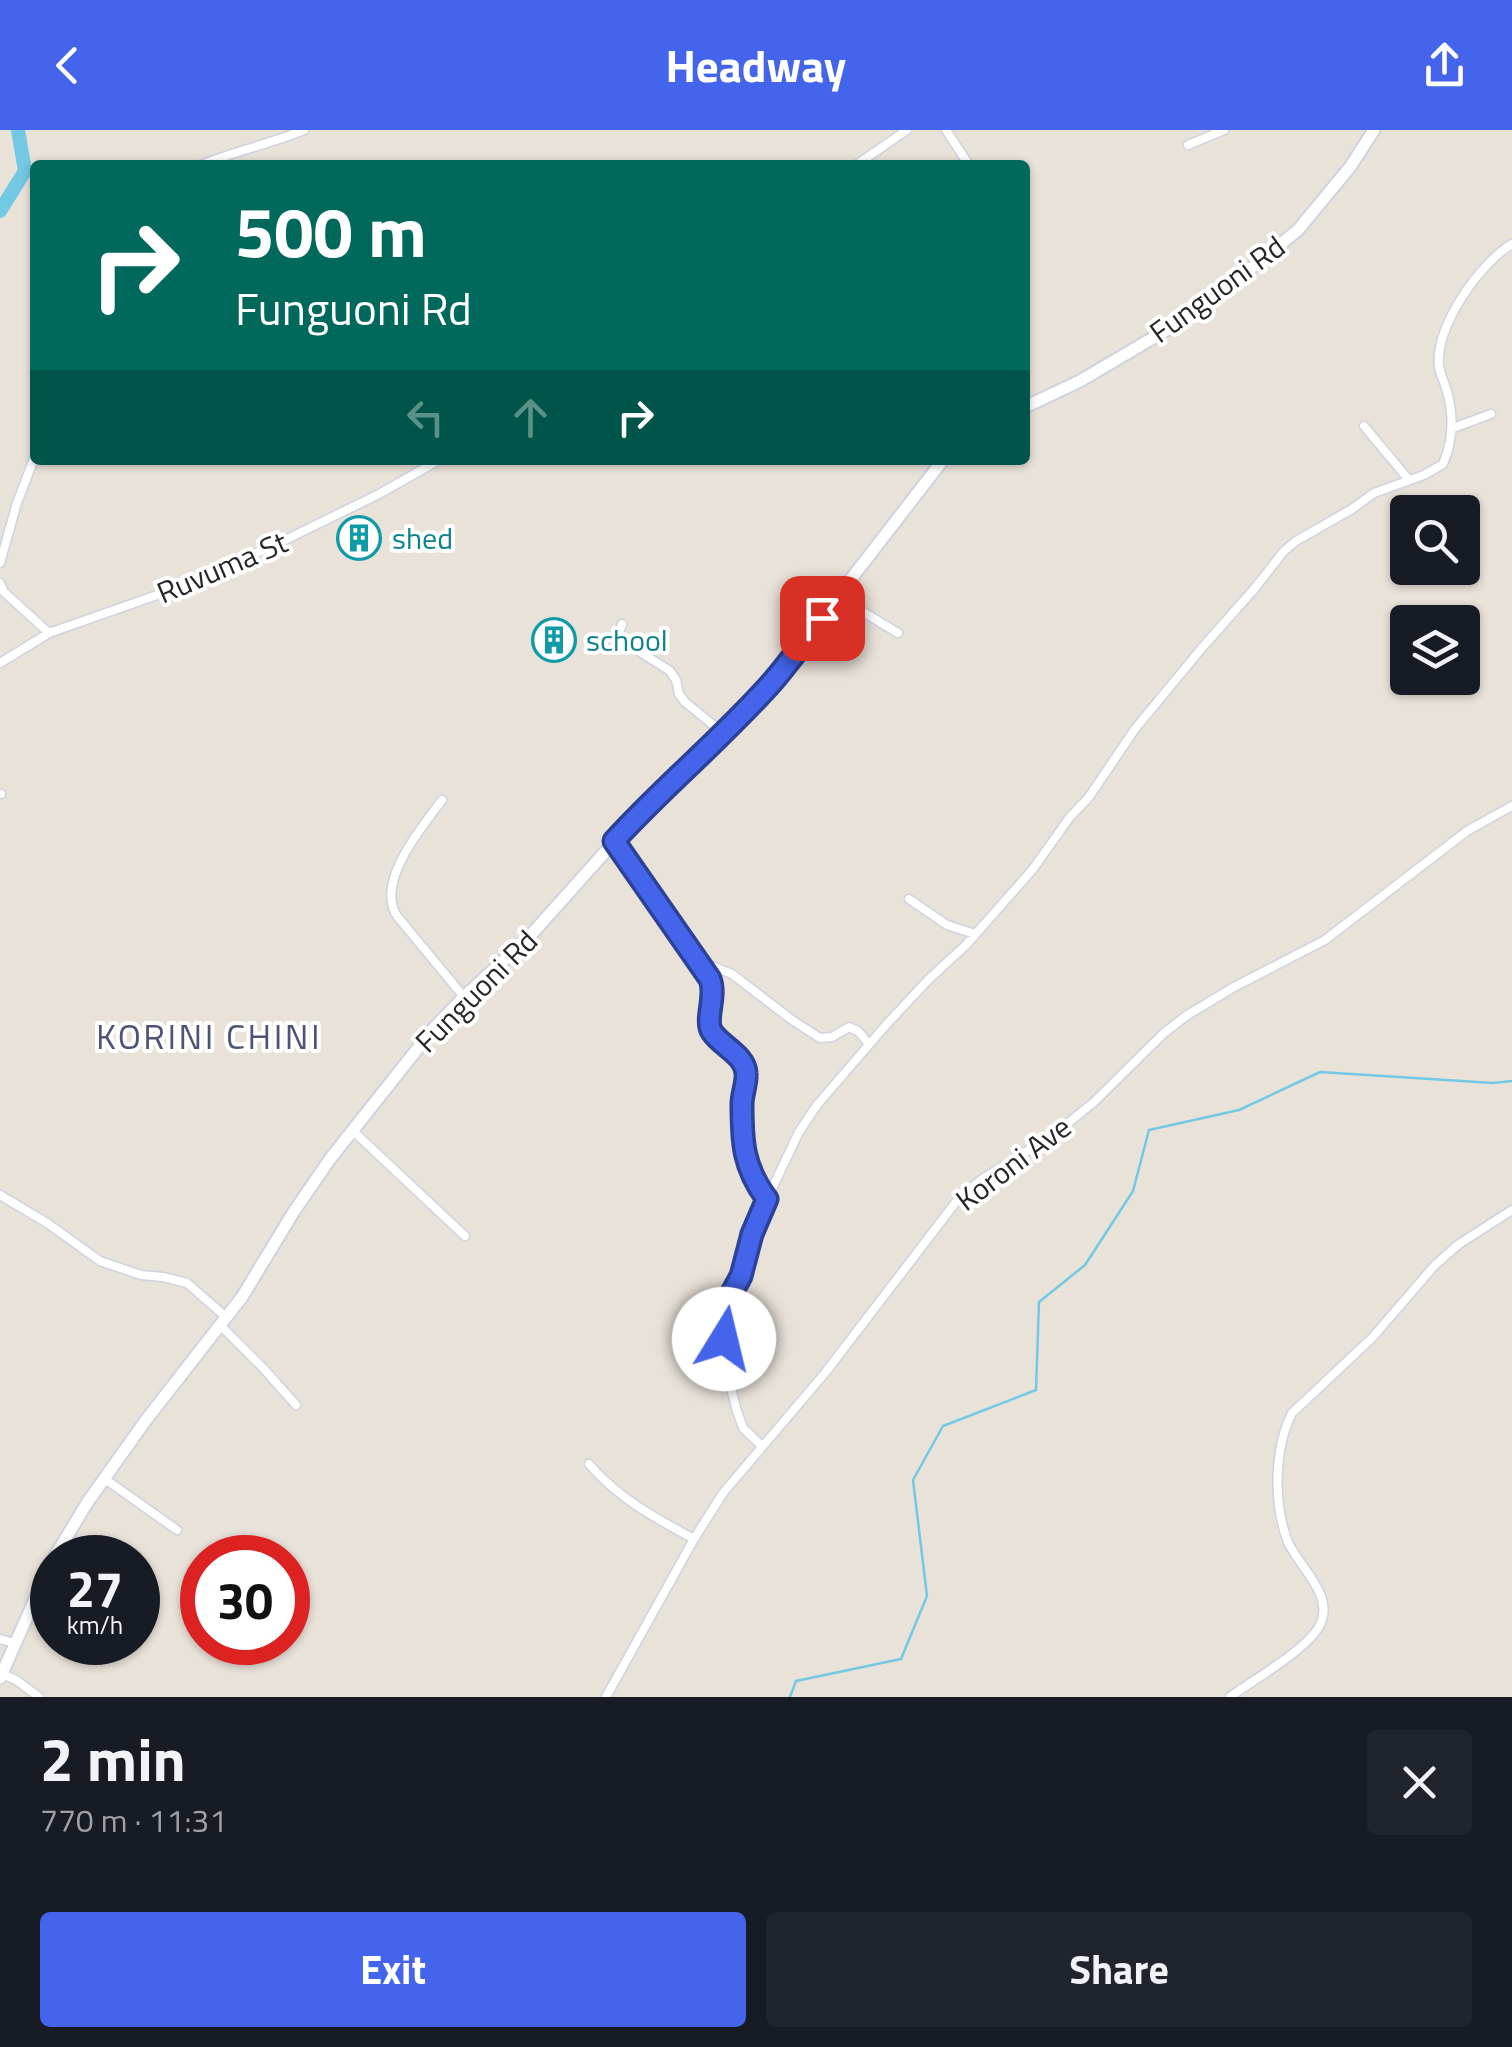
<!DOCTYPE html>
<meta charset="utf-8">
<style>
:root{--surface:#171b24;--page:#20242c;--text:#f1f3f6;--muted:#9ea1a6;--accent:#4465eb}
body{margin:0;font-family:"Titillium Web",sans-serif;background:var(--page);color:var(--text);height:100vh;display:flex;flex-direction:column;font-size:38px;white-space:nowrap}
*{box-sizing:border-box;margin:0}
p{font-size:32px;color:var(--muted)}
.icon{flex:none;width:55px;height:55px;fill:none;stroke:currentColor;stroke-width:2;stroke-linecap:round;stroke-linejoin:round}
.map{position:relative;height:1567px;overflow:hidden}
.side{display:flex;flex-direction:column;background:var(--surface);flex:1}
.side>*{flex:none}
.banner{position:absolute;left:30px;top:30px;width:1000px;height:305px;border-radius:10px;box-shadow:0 2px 8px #0004;background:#00695c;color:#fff;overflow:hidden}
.controls{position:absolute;left:1390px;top:365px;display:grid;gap:20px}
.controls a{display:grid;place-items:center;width:90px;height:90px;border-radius:10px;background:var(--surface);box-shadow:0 2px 8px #0004;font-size:50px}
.speed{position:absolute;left:30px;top:1405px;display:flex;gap:20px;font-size:50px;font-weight:700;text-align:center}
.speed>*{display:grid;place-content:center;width:130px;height:130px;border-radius:50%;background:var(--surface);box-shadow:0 2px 8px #0004;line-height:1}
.speed small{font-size:25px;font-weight:400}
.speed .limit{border:15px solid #d22;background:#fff;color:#111}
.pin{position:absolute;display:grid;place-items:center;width:85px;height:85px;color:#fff;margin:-42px;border-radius:20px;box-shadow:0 5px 15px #0006}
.me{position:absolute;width:110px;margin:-55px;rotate:9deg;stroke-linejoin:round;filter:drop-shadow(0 0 8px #0008)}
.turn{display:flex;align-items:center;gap:35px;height:210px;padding:0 40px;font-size:45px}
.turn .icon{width:130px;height:130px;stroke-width:2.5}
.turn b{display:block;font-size:70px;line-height:85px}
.lanes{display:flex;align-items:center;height:95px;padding:0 40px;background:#0003;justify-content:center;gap:50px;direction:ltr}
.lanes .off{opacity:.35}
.round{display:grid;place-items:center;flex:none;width:105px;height:105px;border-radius:10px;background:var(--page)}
.head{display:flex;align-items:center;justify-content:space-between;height:170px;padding:0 40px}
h1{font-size:60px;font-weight:700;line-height:75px}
.cta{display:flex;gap:20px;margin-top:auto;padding:20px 40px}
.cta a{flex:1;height:115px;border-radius:10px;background:var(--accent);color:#fff;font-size:40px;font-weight:700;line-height:115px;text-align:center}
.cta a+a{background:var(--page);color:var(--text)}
header{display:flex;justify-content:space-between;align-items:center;height:130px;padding:0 40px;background:var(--accent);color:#fff;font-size:45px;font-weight:700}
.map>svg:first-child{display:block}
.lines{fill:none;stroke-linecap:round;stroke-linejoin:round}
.stream{stroke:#73c8e4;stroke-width:2.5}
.river{stroke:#73c8e4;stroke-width:14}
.street-casing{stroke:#cfd2df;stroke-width:11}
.secondary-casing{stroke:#cfd2df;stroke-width:15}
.street{stroke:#fff;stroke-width:8}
.secondary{stroke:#fff;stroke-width:11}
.route-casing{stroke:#2c4299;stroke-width:25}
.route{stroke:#4465eb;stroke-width:18}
.labels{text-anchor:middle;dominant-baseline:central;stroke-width:8;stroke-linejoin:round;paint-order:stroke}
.street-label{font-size:30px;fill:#272727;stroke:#fff}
.culture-label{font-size:30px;fill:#0d838f;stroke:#fff;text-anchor:start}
.quarter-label{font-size:35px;letter-spacing:2.5px;fill:#4c5374;stroke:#fff}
</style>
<header><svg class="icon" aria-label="back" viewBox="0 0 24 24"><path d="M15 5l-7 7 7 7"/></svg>Headway<svg class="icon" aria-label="share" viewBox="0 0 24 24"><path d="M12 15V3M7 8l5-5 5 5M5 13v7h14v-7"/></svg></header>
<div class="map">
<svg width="1512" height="1567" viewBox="0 0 1512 1567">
<rect width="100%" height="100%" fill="#e9e2d9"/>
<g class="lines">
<!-- stream -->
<path class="stream" d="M 790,1567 L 796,1551 L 901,1529 L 927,1466 L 913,1350 L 943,1296 L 1036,1260 L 1039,1172 L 1085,1135 L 1133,1061 L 1149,1000 L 1239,980 L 1320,942 L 1493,953 L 1512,951"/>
<!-- river -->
<path class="river" d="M 0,81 L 25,41 L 18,0"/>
<!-- street casing -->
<g class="street-casing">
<path id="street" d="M 946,0 L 969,35
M 1188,15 L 1224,0
M 201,35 C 235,21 270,14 304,0
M 856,35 L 907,0
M 1364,296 L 1409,350
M 1453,298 L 1491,284
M 0,433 L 17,373 L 35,326
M 0,453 L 4,462 L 49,503
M 838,467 L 898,503
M 622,494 L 619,503 L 623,511 L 670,541 L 676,550 L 679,564 L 685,572 L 723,603
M 0,533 L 49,503 L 160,464 L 277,414 L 379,364 L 439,330
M 0,664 L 1,664
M 442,670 C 422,697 375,752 397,786 L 464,867
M 614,711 L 710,849 L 714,862 L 710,897 L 745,936 L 747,945 L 742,971 L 741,999 L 744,1020 L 749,1042 L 767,1069
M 909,769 L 947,795 L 975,804
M 697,830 L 732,844 L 792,890 L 820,908 L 832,907 L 849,897 L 858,901 L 869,914
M 352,1000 L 465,1106
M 0,1065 L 47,1093 L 100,1131 L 141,1145 L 163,1147 L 187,1153 L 227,1188
M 221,1196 L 264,1239 L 296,1275
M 761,1315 L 743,1298 L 736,1278 L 727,1242 L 724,1209 L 725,1181 L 731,1162 L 745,1135 L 752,1104 L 767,1069 L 799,1002 L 817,975 L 886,895 L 929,849 L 966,815 L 1033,739 L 1070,687 L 1089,667 L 1135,599 L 1201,519 L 1255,458 L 1284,421 L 1296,411 L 1352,379 L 1374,363 L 1424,345 L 1443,334 C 1454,309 1454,284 1446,258 C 1444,251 1440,244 1439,236 C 1435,196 1480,133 1512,114
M 589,1334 C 618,1368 655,1388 694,1409
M 105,1349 L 177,1400
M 0,1509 L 14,1513
M 2,1544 L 16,1550 L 39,1567
M 606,1567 L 694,1409 L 723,1363 L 825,1243 L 959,1068 L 981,1050 L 1056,1003 L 1094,972 L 1164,903 L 1186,886 L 1234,857 L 1325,810 L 1467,701 L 1512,676
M 1230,1567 C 1253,1550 1308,1519 1320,1495 C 1335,1465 1299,1437 1288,1412 C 1273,1374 1274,1319 1292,1283 L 1372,1208 L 1435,1135 L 1459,1114 L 1512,1080"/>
</g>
<!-- secondary casing -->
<g class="secondary-casing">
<path id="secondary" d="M 1025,277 L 1080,251 L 1197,182 L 1298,100 L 1350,37 L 1374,0
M 54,1428 L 87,1373 L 146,1290 L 242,1167 L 293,1083 L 330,1029 L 434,898 L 464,867 L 530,806 L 639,684 L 723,603 L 773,550 L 943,330
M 0,1548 L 52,1431"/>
</g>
<!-- street -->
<use href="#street" class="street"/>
<!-- secondary -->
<use href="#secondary" class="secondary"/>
</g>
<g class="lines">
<!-- route casing -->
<g class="route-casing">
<path id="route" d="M 724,1209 L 724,1189 L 728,1170 L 741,1146 L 752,1104 L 767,1069 C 743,1037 742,1012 742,974 C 742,964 747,953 746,943 C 745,925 721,916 712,902 C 704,890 717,866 710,849 L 614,711 C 665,655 724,607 774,550 C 791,530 806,509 822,488"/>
</g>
<!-- route -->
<use href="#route" class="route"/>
</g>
<!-- icons -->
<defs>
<g id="building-ring" transform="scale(2.25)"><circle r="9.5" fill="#fff" stroke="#0f9aa8" stroke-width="1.5"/><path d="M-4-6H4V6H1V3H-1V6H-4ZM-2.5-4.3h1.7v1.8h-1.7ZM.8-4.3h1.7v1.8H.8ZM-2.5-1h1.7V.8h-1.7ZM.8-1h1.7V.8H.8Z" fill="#0f9aa8"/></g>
</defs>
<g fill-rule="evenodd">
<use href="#building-ring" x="359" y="408"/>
<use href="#building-ring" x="554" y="510"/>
</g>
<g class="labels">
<!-- street labels -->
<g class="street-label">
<text transform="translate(1217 159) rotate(-36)">Funguoni Rd</text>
<text transform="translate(222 437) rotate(-23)">Ruvuma St</text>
<text transform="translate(476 861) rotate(-45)">Funguoni Rd</text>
<text transform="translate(1013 1033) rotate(-37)">Koroni Ave</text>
</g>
<!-- culture labels -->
<g class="culture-label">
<text x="392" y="408">shed</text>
<text x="586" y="510">school</text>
</g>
<!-- quarter labels -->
<g class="quarter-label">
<text x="209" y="906">KORINI CHINI</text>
</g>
</g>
</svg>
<div class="controls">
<a><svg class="icon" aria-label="search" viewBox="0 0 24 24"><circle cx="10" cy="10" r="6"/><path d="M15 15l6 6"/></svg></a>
<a><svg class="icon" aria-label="layers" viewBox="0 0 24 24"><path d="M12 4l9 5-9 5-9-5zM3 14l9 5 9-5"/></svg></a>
</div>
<div class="speed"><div>27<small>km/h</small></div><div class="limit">30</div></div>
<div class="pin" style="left:822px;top:488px;background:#d93025"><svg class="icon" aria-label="arrive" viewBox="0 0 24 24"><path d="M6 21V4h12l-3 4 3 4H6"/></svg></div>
<svg class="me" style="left:724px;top:1209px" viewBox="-20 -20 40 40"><circle r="19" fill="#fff"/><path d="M0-13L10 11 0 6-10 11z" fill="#4465eb"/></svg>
<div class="banner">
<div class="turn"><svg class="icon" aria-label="right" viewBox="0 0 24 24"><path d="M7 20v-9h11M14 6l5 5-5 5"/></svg><div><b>500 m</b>Funguoni Rd</div></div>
<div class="lanes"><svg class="icon off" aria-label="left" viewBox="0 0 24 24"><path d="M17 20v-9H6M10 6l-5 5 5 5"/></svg><svg class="icon off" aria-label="ahead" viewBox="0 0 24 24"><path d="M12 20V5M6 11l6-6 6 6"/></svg><svg class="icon" aria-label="right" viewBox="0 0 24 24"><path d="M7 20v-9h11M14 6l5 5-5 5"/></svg></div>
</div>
</div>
<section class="side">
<div class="head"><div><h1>2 min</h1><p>770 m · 11:31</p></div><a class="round"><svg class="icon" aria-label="close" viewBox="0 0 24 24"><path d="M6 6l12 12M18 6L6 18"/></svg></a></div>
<div class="cta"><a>Exit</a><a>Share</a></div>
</section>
